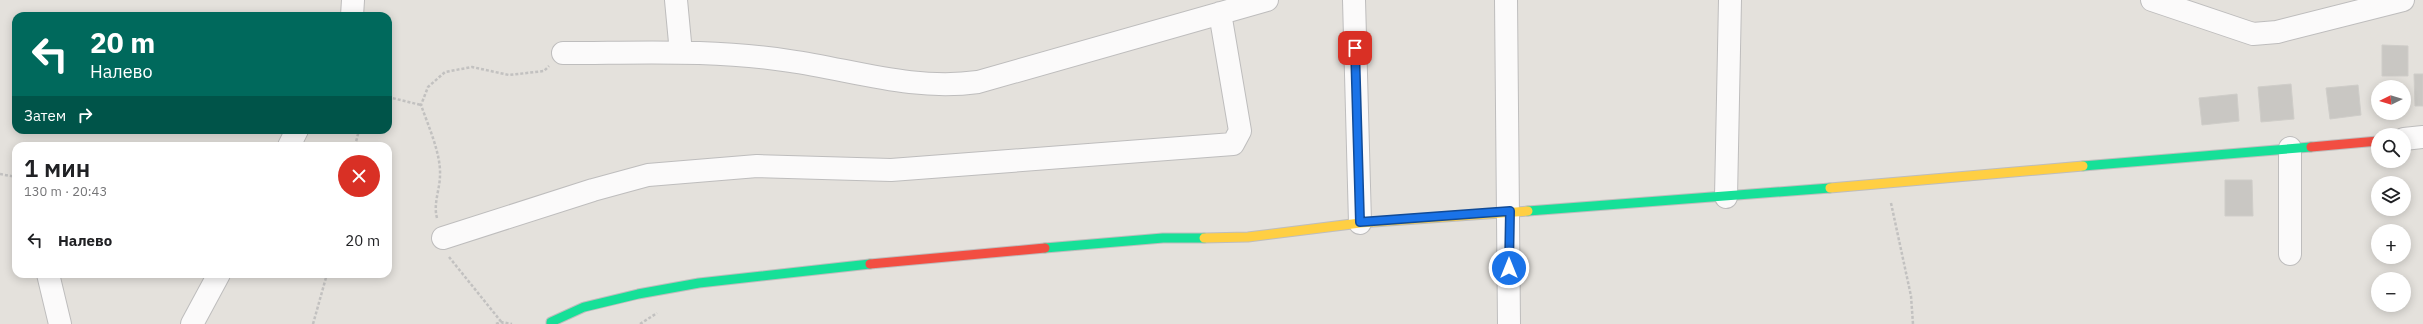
<!DOCTYPE html>
<html lang="ru">
<meta charset="utf-8">
<style>
:root{--surface:#fff;--page:#f2f2f2;--text:#202124;--muted:#757577}
body{margin:0;font-family:"IBM Plex Sans",sans-serif;background:var(--page);color:var(--text);height:100vh;display:flex;flex-direction:column;font-size:15px;white-space:nowrap}
*{box-sizing:border-box;margin:0}
p{font-size:13px;color:var(--muted)}
.icon{flex:none;width:22px;height:22px;fill:none;stroke:currentColor;stroke-width:2;stroke-linecap:round;stroke-linejoin:round}
.map{position:relative;flex:1;overflow:hidden}
.panel{position:absolute;left:12px;top:142px;width:380px;height:136px;display:flex;flex-direction:column;background:var(--surface);border-radius:12px;box-shadow:0 2px 10px #0003}
.panel>*{flex:none}
.guide{position:absolute;left:12px;top:12px;width:380px;height:122px;border-radius:12px;box-shadow:0 2px 10px #0003;background:#00695c;color:#fff;overflow:hidden}
.needle{width:26px;rotate:265deg}
.tools{position:absolute;left:2371px;top:80px;display:grid;gap:8px}
.tools a{display:grid;place-items:center;width:40px;height:40px;border-radius:50%;background:var(--surface);box-shadow:0 2px 10px #0003;font-size:20px}
.pin{position:absolute;display:grid;place-items:center;width:34px;height:34px;color:#fff;margin:-17px;border-radius:8px;box-shadow:0 2px 6px #0006}
.me{position:absolute;width:44px;margin:-22px;rotate:0deg;stroke-linejoin:round;filter:drop-shadow(0 0 3px #0008)}
.turn{display:flex;align-items:center;gap:14px;height:84px;padding:0 12px;font-size:18px}
.turn .icon{width:52px;height:52px;stroke-width:2.5}
.turn b{display:block;font-size:28px;line-height:34px}
.then{display:flex;align-items:center;height:38px;padding:0 12px;background:#0003;gap:8px;font-size:15px}
.round{display:grid;place-items:center;flex:none;width:42px;height:42px;border-radius:21px;background:var(--page)}
.overview{display:flex;align-items:center;justify-content:space-between;height:68px;padding:0 12px}
h1{font-size:24px;font-weight:600;line-height:30px}
ul{padding:0;list-style:none}
li{display:flex;align-items:center;gap:12px;height:60px;padding:0 12px}
li div{flex:1}
li b{display:block;font-size:15px}
li em{font-style:normal}
.map>svg:first-child{display:block}
.building{fill:#c9c7c3;stroke:#cfcdc9}
.lines{fill:none;stroke-linecap:round;stroke-linejoin:round}
.street-casing{stroke:#bebdbd;stroke-width:24}
.fast-casing{stroke:#bebdbd;stroke-width:11}
.slow-casing{stroke:#bebdbd;stroke-width:11}
.jam-casing{stroke:#bebdbd;stroke-width:11}
.path{stroke:#c2c1c0;stroke-width:2.5;stroke-dasharray:3 2;stroke-linecap:butt}
.street{stroke:#fbfafa;stroke-width:22}
.fast{stroke:#16e098;stroke-width:9}
.slow{stroke:#ffcf43;stroke-width:9}
.jam{stroke:#f24e42;stroke-width:9}
.route-casing{stroke:#114b97;stroke-width:10}
.route{stroke:#1a73e8;stroke-width:7}
</style>
<div class="map">
<svg width="2423" height="324" viewBox="0 0 2423 324">
<rect width="100%" height="100%" fill="#e4e1dc"/>
<!-- building -->
<path class="building" d="M 2382,45 L 2408,46 L 2408,76 L 2382,76 Z
M 2414,74 L 2423,74 L 2423,106 L 2415,106 Z
M 2291,84 L 2294,119 L 2261,122 L 2258,87 Z
M 2358,85 L 2361,115 L 2330,119 L 2326,88 Z
M 2237,94 L 2239,121 L 2202,125 L 2199,98 Z
M 2225,180 L 2252,180 L 2253,216 L 2225,216 Z"/>
<g class="lines">
<!-- street casing -->
<g class="street-casing">
<path id="street" d="M 676,0 L 681,53
M 1354,0 L 1360,223
M 1506,0 L 1509,324
M 2152,0 L 2253,34 L 2277,32 L 2403,0
M 352,16 L 353,0
M 563,53 C 638,53 715,49 790,61 C 853,70 913,91 978,82 L 1267,0
M 2404,139 L 2423,137
M 289,146 L 297,130
M 2290,148 L 2290,254
M 1726,197 L 1730,0
M 443,238 L 593,190 L 648,175 L 757,166 L 891,170 L 1233,144 L 1240,131 L 1220,13
M 48,274 L 60,324
M 192,324 L 219,274"/>
</g>
<!-- fast casing -->
<g class="fast-casing">
<path id="fast" d="M 2083,166 L 2311,147
M 1528,211 L 1830,188
M 1045,248 L 1163,238 L 1204,238
M 551,324 L 551,322 L 584,307 L 638,294 L 699,283 L 870,264"/>
</g>
<!-- slow casing -->
<g class="slow-casing">
<path id="slow" d="M 1830,188 L 2083,166
M 1204,238 L 1248,237 L 1360,223 L 1528,211"/>
</g>
<!-- jam casing -->
<g class="jam-casing">
<path id="jam" d="M 2311,147 L 2378,141
M 870,264 L 1045,248"/>
</g>
<!-- path -->
<path class="path" d="M 388,97 L 421,105
M 355,146 L 359,130
M 0,174 L 16,177
M 1891,203 L 1911,296 L 1913,324
M 437,218 C 433,204 440,189 440,175 C 441,154 428,125 421,105 L 428,87 L 445,72 L 472,67 L 509,75 L 544,71 L 549,66
M 449,257 L 503,324
M 313,324 L 327,274
M 496,324 L 501,322 L 512,324
M 640,324 L 657,313"/>
<!-- street -->
<use href="#street" class="street"/>
<!-- fast -->
<use href="#fast" class="fast"/>
<!-- slow -->
<use href="#slow" class="slow"/>
<!-- jam -->
<use href="#jam" class="jam"/>
</g>
<g class="lines">
<!-- route casing -->
<g class="route-casing">
<path id="route" d="M 1355,48 L 1360,222 L 1510,211 L 1509,268"/>
</g>
<!-- route -->
<use href="#route" class="route"/>
</g>
</svg>
<div class="tools">
<a><svg class="needle" viewBox="-14 -14 28 28"><path d="M0-13l5 13h-10z" fill="#e53935"/><path d="M0 13l5-13h-10z" fill="#757577"/></svg></a>
<a><svg class="icon" aria-label="search" viewBox="0 0 24 24"><circle cx="10" cy="10" r="6"/><path d="M15 15l6 6"/></svg></a>
<a><svg class="icon" aria-label="layers" viewBox="0 0 24 24"><path d="M12 4l9 5-9 5-9-5zM3 14l9 5 9-5"/></svg></a>
<a>+</a>
<a>−</a>
</div>
<div class="pin" style="left:1355px;top:48px;background:#d93025"><svg class="icon" aria-label="arrive" viewBox="0 0 24 24"><path d="M6 21V4h12l-3 4 3 4H6"/></svg></div>
<svg class="me" style="left:1509px;top:268px" viewBox="-20 -20 40 40"><circle r="17" fill="#1a73e8" stroke="#fff" stroke-width="3"/><path d="M0-11L8 9 0 5-8 9z" fill="#fff"/></svg>
<div class="guide">
<div class="turn"><svg class="icon" aria-label="left" viewBox="0 0 24 24"><path d="M17 20v-9H6M10 6l-5 5 5 5"/></svg><div><b>20 m</b>Налево</div></div>
<div class="then">Затем<svg class="icon" aria-label="right" viewBox="0 0 24 24"><path d="M7 20v-9h11M14 6l5 5-5 5"/></svg></div>
</div>
<section class="panel">
<div class="overview"><div><h1>1 мин</h1><p>130 m · 20:43</p></div><a class="round" style="background:#d93025;color:#fff"><svg class="icon" aria-label="close" viewBox="0 0 24 24"><path d="M6 6l12 12M18 6L6 18"/></svg></a></div>
<ul>
<li><svg class="icon" aria-label="left" viewBox="0 0 24 24"><path d="M17 20v-9H6M10 6l-5 5 5 5"/></svg><div><b>Налево</b></div><em>20 m</em></li>
</ul>
</section>
</div>
